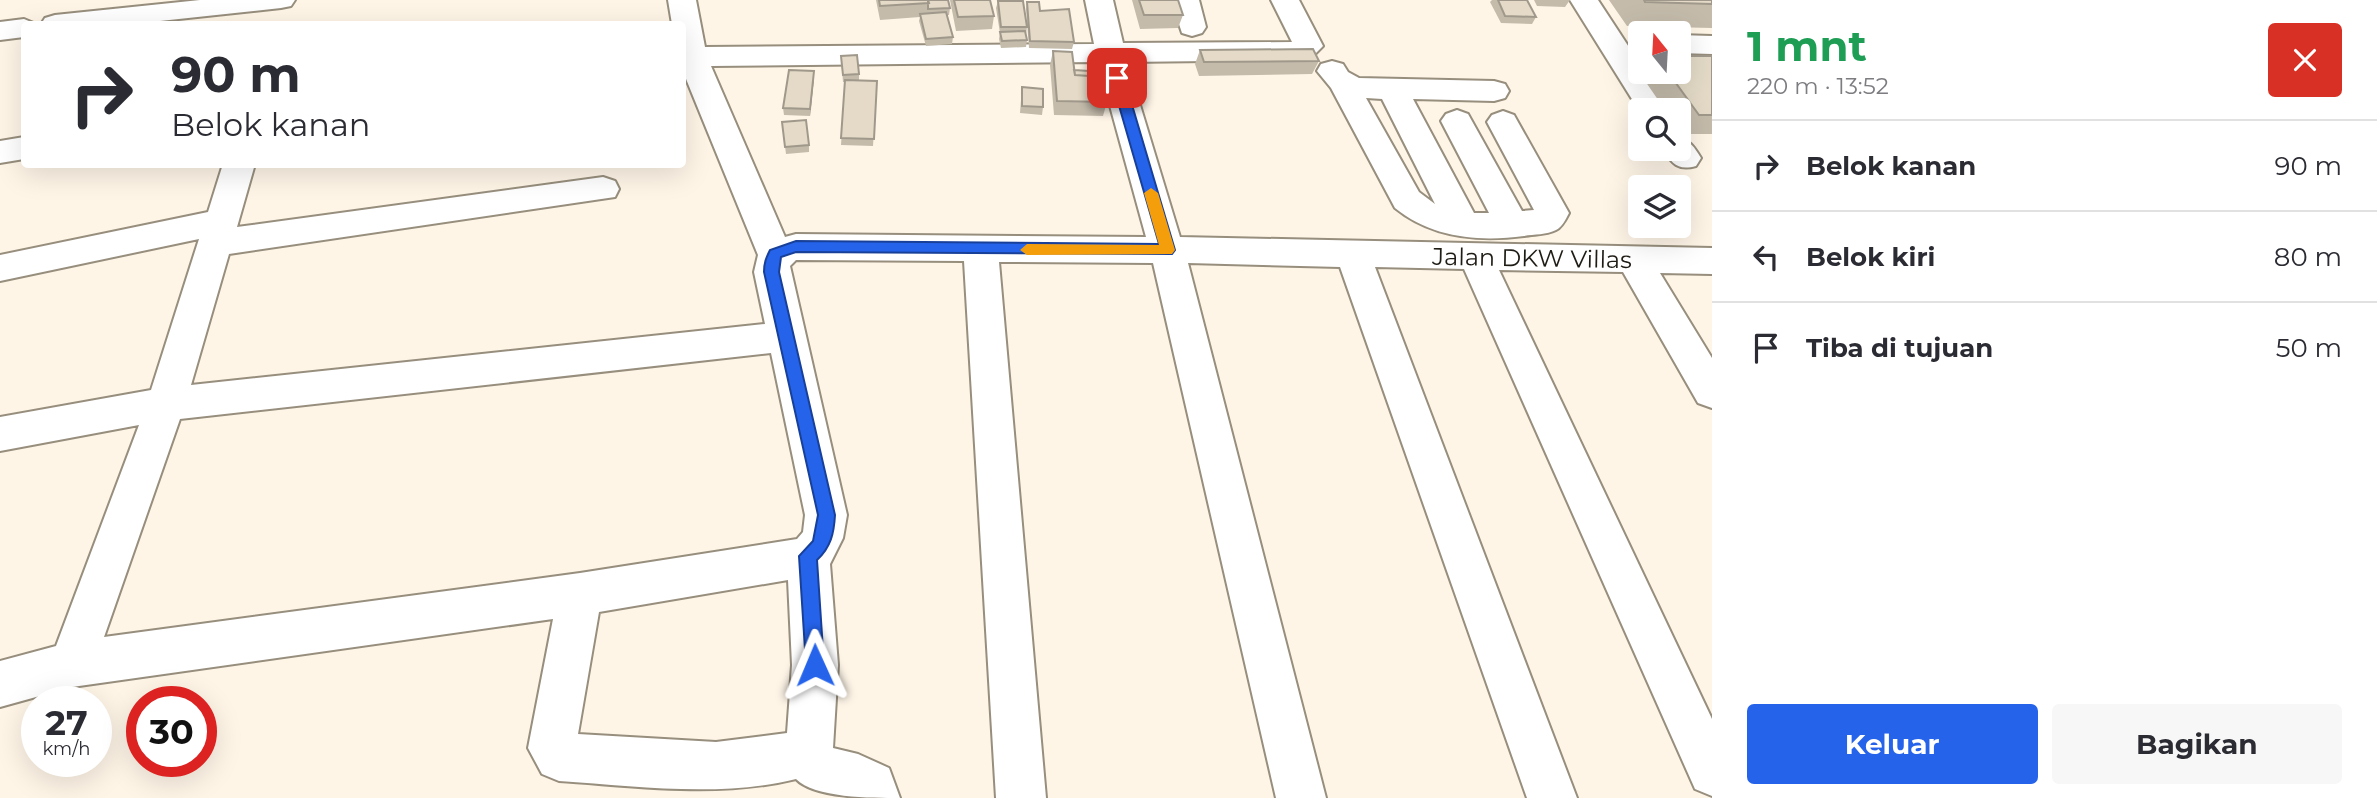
<!DOCTYPE html>
<html lang="id">
<meta charset="utf-8">
<style>
:root{--surface:#fff;--page:#f7f7f7;--text:#2b2b33;--muted:#7c7c81;--line:#e1e1e2;--accent:#2563eb}
body{margin:0;font-family:Montserrat,sans-serif;background:var(--page);color:var(--text);height:100vh;display:flex;flex-direction:column;font-size:26px;white-space:nowrap}
*{box-sizing:border-box;margin:0}
p{font-size:23px;color:var(--muted)}
.icon{flex:none;width:38px;height:38px;fill:none;stroke:currentColor;stroke-width:2;stroke-linecap:round;stroke-linejoin:round}
.map{position:relative;flex:1;overflow:hidden}
.panel{display:flex;flex-direction:column;background:var(--surface);width:665px}
.panel>*{flex:none}
.top-card{position:absolute;left:21px;top:21px;width:665px;height:147px;border-radius:7px;box-shadow:0 7px 28px #0002;background:#fff;color:var(--text);overflow:hidden}
.needle{width:46px;rotate:342deg}
.buttons{position:absolute;left:1628px;top:21px;display:grid;gap:14px}
.buttons a{display:grid;place-items:center;width:63px;height:63px;border-radius:7px;background:var(--surface);box-shadow:0 7px 28px #0002;font-size:35px}
.speed{position:absolute;left:21px;top:686px;display:flex;gap:14px;font-size:35px;font-weight:700;text-align:center}
.speed>*{display:grid;place-content:center;width:91px;height:91px;border-radius:50%;background:var(--surface);box-shadow:0 7px 28px #0002;line-height:1}
.speed small{font-size:18px;font-weight:400}
.speed .limit{border:10px solid #d22;background:#fff;color:#111}
.pin{position:absolute;display:grid;place-items:center;width:60px;height:60px;color:#fff;margin:-30px;border-radius:14px;box-shadow:0 4px 10px #0006}
.me{position:absolute;width:77px;margin:-38px;rotate:359deg;stroke-linejoin:round;filter:drop-shadow(0 0 5px #0008)}
.turn{display:flex;align-items:center;gap:24px;height:147px;padding:0 35px;font-size:32px}
.turn .icon{width:91px;height:91px;stroke-width:2.5}
.turn b{display:block;font-size:49px;line-height:60px}
.round{display:grid;place-items:center;flex:none;width:74px;height:74px;border-radius:7px;background:var(--page)}
.headline{display:flex;align-items:center;justify-content:space-between;height:119px;padding:0 35px}
h1{font-size:42px;font-weight:700;line-height:52px;color:#1e9e55}
.button{display:flex;gap:14px;margin-top:auto;padding:14px 35px}
.button a{flex:1;height:80px;border-radius:7px;background:var(--accent);color:#fff;font-size:28px;font-weight:700;line-height:80px;text-align:center}
.button a+a{background:var(--page);color:var(--text)}
ul{padding:0;list-style:none}
li{display:flex;align-items:center;gap:21px;height:91px;padding:0 35px;border-top:2px solid var(--line)}
li div{flex:1}
li b{display:block;font-size:26px}
li em{font-style:normal}
main{display:flex;flex:1;min-height:0}
.map>svg:first-child{display:block}
.lines{fill:none;stroke-linecap:round;stroke-linejoin:round}
.minor-casing{stroke:#978e7d;stroke-width:4}
.minor{fill:#fff;fill-rule:evenodd}
.wall{fill:#c4bbab}
.shaded-wall{fill:#a0998b}
.building{fill:#e4dac7;stroke:#a0998b;stroke-width:2}
.route{fill:#2563eb;stroke:#184099;stroke-width:2}
.slow{fill:#f59e0b}
.labels{text-anchor:middle;dominant-baseline:central;stroke-width:5;stroke-linejoin:round;paint-order:stroke}
.street-label{font-size:24px;fill:#1f1c15;stroke:#fff}
</style>
<main>
<div class="map">
<svg width="1712" height="798" viewBox="0 0 1712 798">
<rect width="100%" height="100%" fill="#fef5e7"/>
<g class="lines">
<!-- minor casing -->
<g class="minor-casing">
<path id="minor" d="M 200,0 L 295,0 L 291,6 L 281,8 L 132,24 L 41,24 L 45,18 L 55,15 Z
M 668,0 L 696,0 L 705,47 L 1094,44 L 1085,0 L 1113,0 L 1123,43 L 1292,42 L 1271,0 L 1299,0 L 1323,46 L 1311,58 L 1301,60 L 1127,62 L 1180,237 L 1712,248 L 1712,274 L 1660,273 L 1712,358 L 1712,408 L 1698,403 L 1623,272 L 1499,270 L 1712,719 L 1712,796 L 1695,789 L 1464,269 L 1375,267 L 1577,798 L 1527,798 L 1340,267 L 1188,263 L 1326,798 L 1276,798 L 1153,263 L 999,262 L 1046,798 L 996,798 L 964,261 L 796,260 L 790,266 L 847,515 L 843,538 L 830,564 L 838,665 L 833,748 L 858,754 L 889,768 L 900,798 C 871,798 814,798 796,779 C 718,798 637,786 559,781 L 542,774 L 528,748 L 553,619 L 72,687 L 0,707 L 0,661 L 56,646 L 139,425 L 0,451 L 0,417 L 151,390 L 199,239 L 0,281 L 0,255 L 208,212 L 223,164 L 255,164 L 237,227 L 603,177 L 615,181 L 619,189 L 615,197 L 229,254 L 191,385 L 765,324 L 754,272 L 758,255 L 682,69 L 682,24 L 672,24 ZM 1098,62 L 1146,237 L 796,234 L 785,237 L 711,66 ZM 771,353 L 805,515 L 803,532 L 797,539 L 580,573 L 104,637 L 180,419 ZM 788,580 L 792,665 L 787,733 L 716,742 L 578,734 L 599,612 Z
M 1171,0 L 1199,0 L 1206,27 L 1202,33 L 1192,36 L 1182,33 Z
M 1570,0 L 1598,0 L 1640,64 L 1640,72 L 1645,72 L 1669,110 L 1640,112 Z
M 24,19 L 36,24 L 24,24 L 24,37 L 0,40 L 0,22 Z
M 1678,35 L 1712,36 L 1712,54 L 1678,53 Z
M 1332,61 L 1343,64 L 1348,72 L 1359,78 L 1494,81 L 1505,84 L 1509,91 L 1505,98 L 1494,101 L 1413,99 L 1474,213 L 1489,213 L 1441,121 L 1446,114 L 1457,110 L 1468,114 L 1522,211 L 1534,210 L 1487,122 L 1492,115 L 1503,111 L 1514,115 L 1569,213 C 1566,219 1562,227 1556,230 C 1547,235 1534,234 1524,236 C 1479,242 1432,238 1395,208 L 1331,88 L 1317,71 L 1321,64 ZM 1366,98 L 1382,99 L 1435,204 L 1419,192 Z
M 24,137 L 24,159 L 0,163 L 0,141 Z
M 1678,137 C 1691,141 1694,147 1701,158 L 1696,166 C 1678,171 1672,164 1663,149 L 1678,149 Z"/>
</g>
<!-- minor -->
<use href="#minor" class="minor"/>
</g>
<!-- wall -->
<path class="wall" d="M 876,0 L 948,0 L 950,8 L 949,15 L 947,15 L 953,37 L 952,44 L 926,46 L 919,21 L 920,17 L 880,20 Z
M 950,0 L 990,0 L 994,16 L 992,29 L 956,31 Z
M 1132,0 L 1178,0 L 1183,15 L 1178,28 L 1140,29 Z
M 1492,0 L 1527,0 L 1536,17 L 1532,24 L 1501,23 L 1490,2 Z
M 1534,0 L 1570,0 L 1565,7 L 1537,6 Z
M 1609,0 L 1712,0 L 1712,28 L 1627,26 Z
M 998,1 L 1027,27 L 1026,34 L 1027,40 L 1026,47 L 1001,48 L 999,39 L 1000,33 L 996,8 Z
M 1027,2 L 1040,11 L 1074,42 L 1072,49 L 1029,48 L 1026,9 Z
M 1200,50 L 1319,61 L 1312,74 L 1199,76 L 1195,64 Z
M 1053,51 L 1074,70 L 1090,76 L 1107,102 L 1103,116 L 1054,115 L 1050,65 Z
M 841,56 L 859,74 L 859,80 L 877,81 L 873,146 L 841,145 L 845,82 L 843,82 Z
M 1712,56 L 1712,134 L 1681,134 L 1678,130 L 1678,110 L 1665,110 L 1641,75 L 1644,72 L 1678,72 Z
M 814,71 L 814,78 L 810,116 L 784,115 L 783,108 Z
M 1022,87 L 1043,107 L 1042,115 L 1020,113 Z
M 782,122 L 809,145 L 809,152 L 786,154 Z"/>
<!-- shaded-wall -->
<path class="shaded-wall" d="M 814,71 L 814,78 L 810,116 L 810,109 Z"/>
<!-- building -->
<path class="building" d="M 879,0 L 928,0 L 929,3 L 880,6 Z
M 928,0 L 948,0 L 950,8 L 928,9 Z
M 954,0 L 990,0 L 994,16 L 958,17 Z
M 1139,0 L 1178,0 L 1183,15 L 1144,15 Z
M 1498,0 L 1527,0 L 1536,17 L 1505,16 Z
M 1644,0 L 1712,0 L 1712,4 L 1645,2 Z
M 998,1 L 1023,1 L 1027,27 L 1001,27 Z
M 1027,2 L 1039,2 L 1040,11 L 1069,9 L 1074,42 L 1030,41 Z
M 946,12 L 953,37 L 926,39 L 920,14 Z
M 1025,31 L 1027,40 L 1002,41 L 1000,32 Z
M 1313,49 L 1319,61 L 1204,62 L 1200,50 Z
M 1053,51 L 1072,52 L 1075,75 L 1104,77 L 1107,102 L 1057,101 Z
M 857,55 L 859,74 L 843,75 L 841,56 Z
M 1678,56 L 1712,56 L 1712,115 L 1699,115 L 1668,72 L 1678,72 Z
M 789,70 L 814,71 L 810,109 L 783,108 Z
M 1074,70 L 1089,71 L 1090,76 L 1075,75 Z
M 845,80 L 877,81 L 874,139 L 841,138 Z
M 1022,87 L 1043,89 L 1043,107 L 1022,106 Z
M 806,120 L 809,145 L 785,147 L 782,122 Z"/>
<!-- route -->
<path class="route" d="M 1117,74 L 1124,78 L 1175,250 L 1172,254 L 796,252 L 781,257 L 779,272 L 835,515 C 834,533 831,547 817,560 L 824,665 L 822,672 L 815,675 L 808,672 L 806,665 L 799,556 L 813,541 L 818,515 L 764,272 C 764,263 766,258 770,250 L 796,241 L 1159,244 L 1111,78 Z"/>
<!-- slow -->
<path class="slow" d="M 1151,188 L 1158,193 L 1175,250 L 1172,254 L 1027,255 L 1020,250 L 1027,244 L 1159,245 L 1144,193 Z"/>
<g class="labels">
<!-- street labels -->
<g class="street-label">
<text transform="translate(1532 258) rotate(1)">Jalan DKW Villas</text>
</g>
</g>
</svg>
<div class="buttons">
<a><svg class="needle" viewBox="-14 -14 28 28"><path d="M0-13l5 13h-10z" fill="#e53935"/><path d="M0 13l5-13h-10z" fill="#7c7c81"/></svg></a>
<a><svg class="icon" aria-label="search" viewBox="0 0 24 24"><circle cx="10" cy="10" r="6"/><path d="M15 15l6 6"/></svg></a>
<a><svg class="icon" aria-label="layers" viewBox="0 0 24 24"><path d="M12 4l9 5-9 5-9-5zM3 14l9 5 9-5"/></svg></a>
</div>
<div class="speed"><div>27<small>km/h</small></div><div class="limit">30</div></div>
<div class="pin" style="left:1117px;top:78px;background:#d93025"><svg class="icon" aria-label="arrive" viewBox="0 0 24 24"><path d="M6 21V4h12l-3 4 3 4H6"/></svg></div>
<svg class="me" style="left:815px;top:665px" viewBox="-20 -20 40 40"><path d="M0-17L14 15 0 8-14 15z" fill="#2563eb" stroke="#fff" stroke-width="4"/></svg>
<div class="top-card">
<div class="turn"><svg class="icon" aria-label="right" viewBox="0 0 24 24"><path d="M7 20v-9h11M14 6l5 5-5 5"/></svg><div><b>90 m</b>Belok kanan</div></div>
</div>
</div>
<section class="panel">
<div class="headline"><div><h1>1 mnt</h1><p>220 m · 13:52</p></div><a class="round" style="background:#d93025;color:#fff"><svg class="icon" aria-label="close" viewBox="0 0 24 24"><path d="M6 6l12 12M18 6L6 18"/></svg></a></div>
<ul>
<li><svg class="icon" aria-label="right" viewBox="0 0 24 24"><path d="M7 20v-9h11M14 6l5 5-5 5"/></svg><div><b>Belok kanan</b></div><em>90 m</em></li>
<li><svg class="icon" aria-label="left" viewBox="0 0 24 24"><path d="M17 20v-9H6M10 6l-5 5 5 5"/></svg><div><b>Belok kiri</b></div><em>80 m</em></li>
<li><svg class="icon" aria-label="arrive" viewBox="0 0 24 24"><path d="M6 21V4h12l-3 4 3 4H6"/></svg><div><b>Tiba di tujuan</b></div><em>50 m</em></li>
</ul>
<div class="button"><a>Keluar</a><a>Bagikan</a></div>
</section>
</main>
